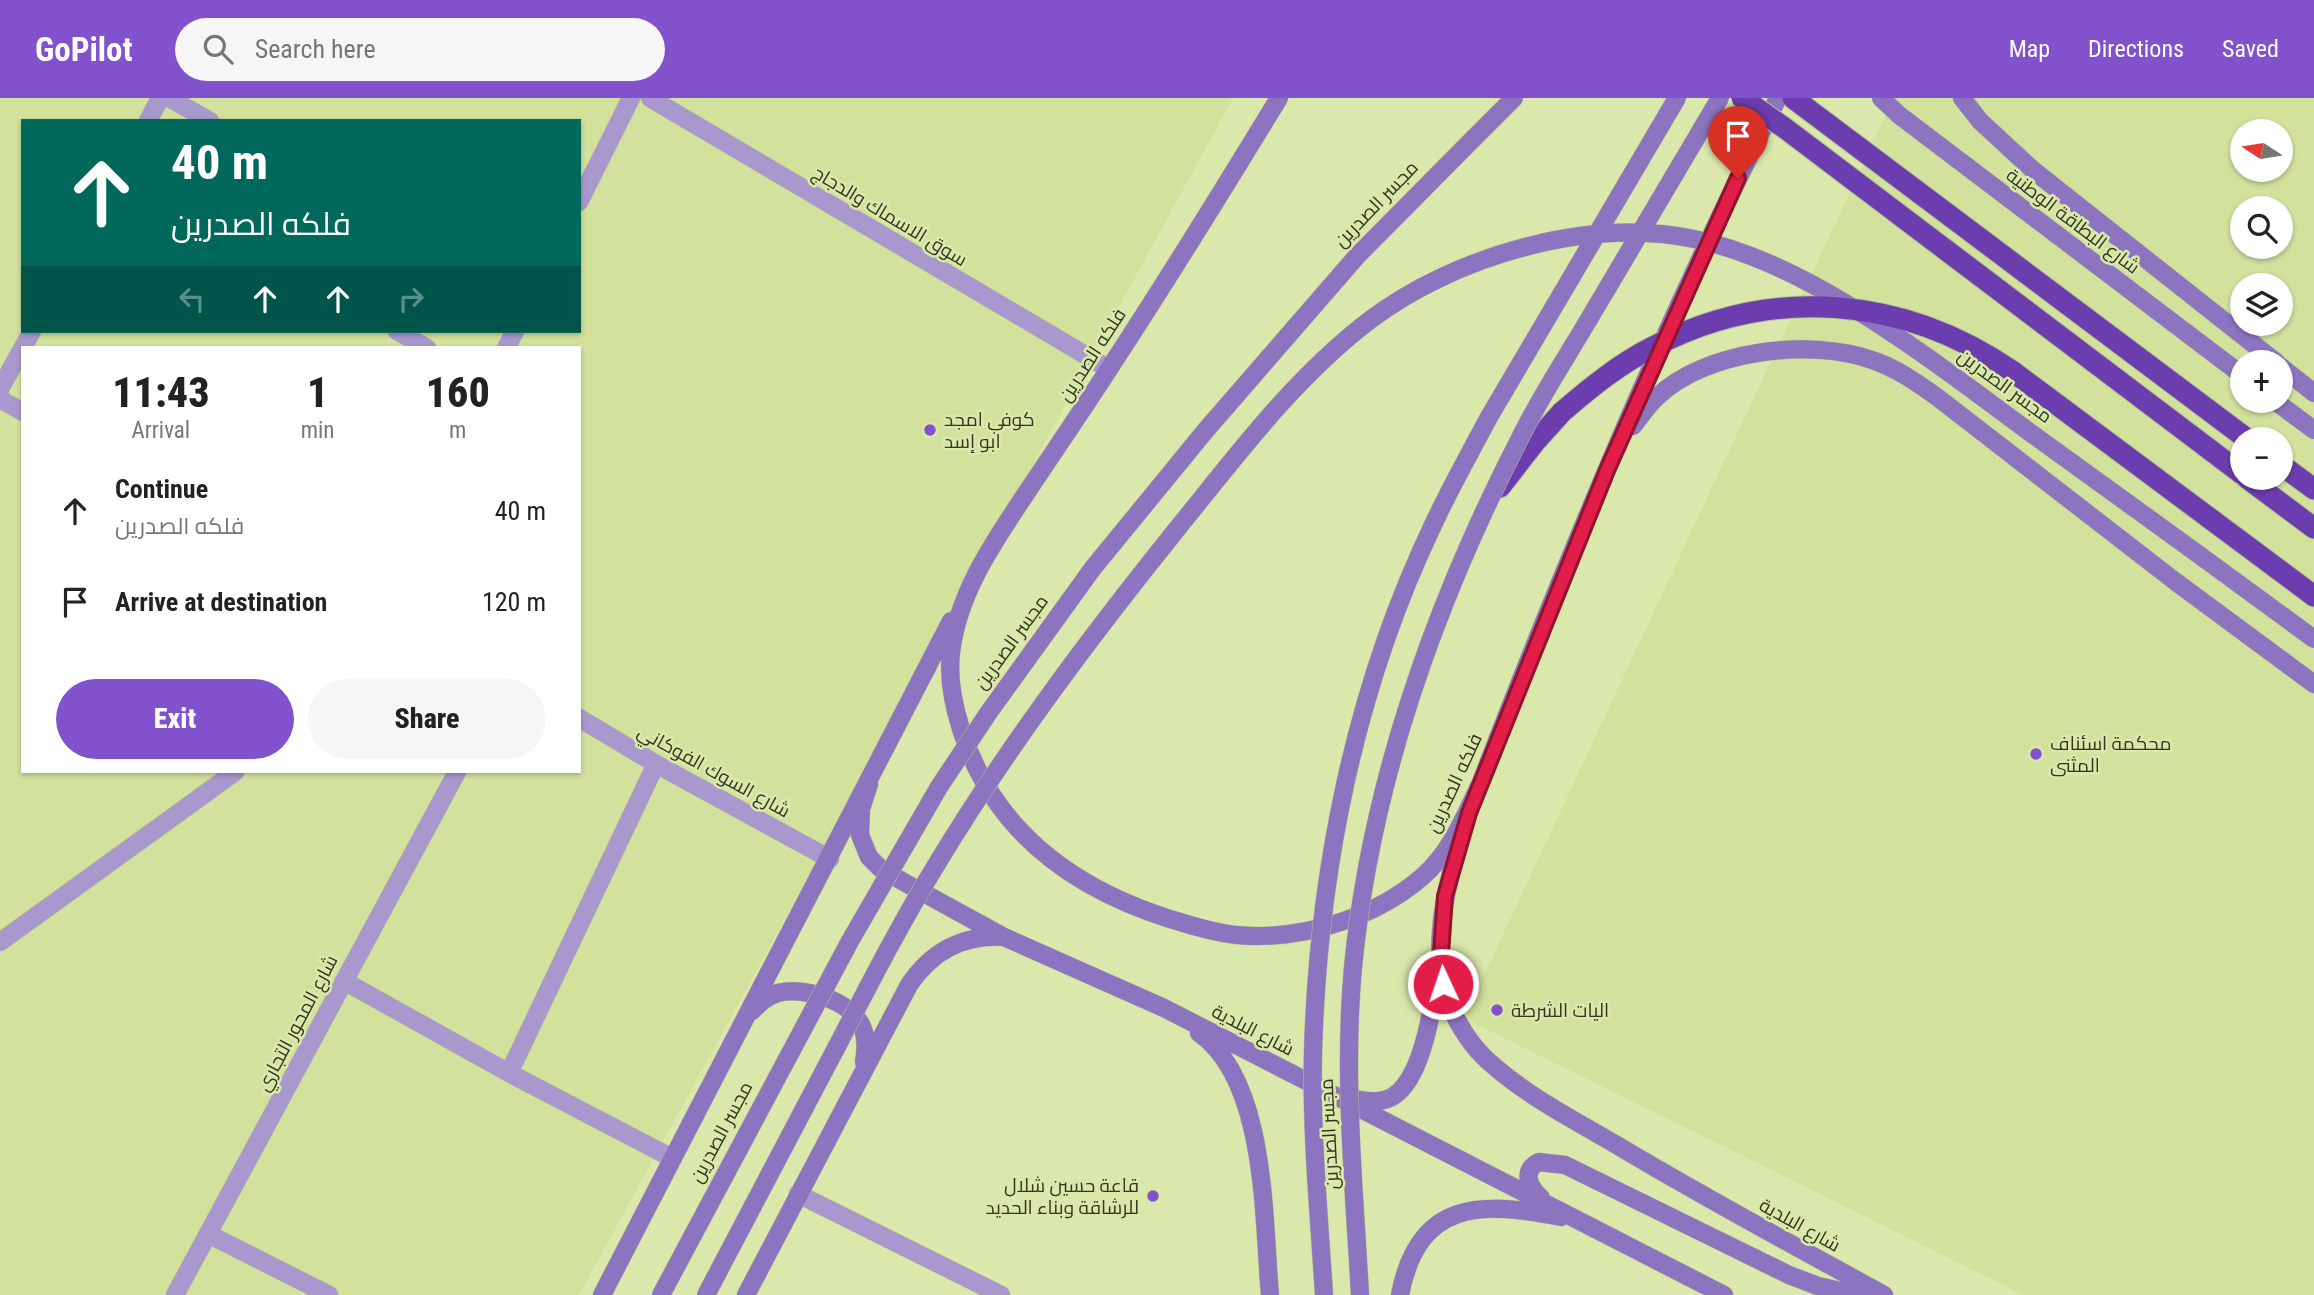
<!DOCTYPE html>
<meta charset="utf-8">
<style>
:root{--surface:#fff;--page:#f6f6f6;--text:#222;--muted:#767676;--accent:#8152cb}
body{margin:0;font-family:"Roboto Condensed",Cairo,sans-serif;background:var(--page);color:var(--text);height:100vh;display:flex;flex-direction:column;font-size:26px;white-space:nowrap}
*{box-sizing:border-box;margin:0}
p{font-size:23px;color:var(--muted)}
.icon{flex:none;width:38px;height:38px;fill:none;stroke:currentColor;stroke-width:2;stroke-linecap:round;stroke-linejoin:round}
.map{position:relative;flex:1;overflow:hidden}
.panel{position:absolute;left:21px;top:248px;width:560px;height:427px;display:flex;flex-direction:column;background:var(--surface);border-radius:0px;box-shadow:0 2px 5px #0004}
.panel>*{flex:none}
.banner{position:absolute;left:21px;top:21px;width:560px;height:214px;border-radius:0px;box-shadow:0 2px 5px #0004;background:#00695c;color:#fff;overflow:hidden}
.needle{width:46px;rotate:282deg}
.controls{position:absolute;left:2230px;top:21px;display:grid;gap:14px}
.controls a{display:grid;place-items:center;width:63px;height:63px;border-radius:50%;background:var(--surface);box-shadow:0 2px 5px #0004;font-size:35px}
.pin{position:absolute;display:grid;place-items:center;width:60px;height:60px;color:#fff;margin:-72px -30px;border-radius:50% 50% 50% 0;rotate:-45deg;box-shadow:0 0 7px #0007}
.pin .icon{rotate:45deg}
.me{position:absolute;width:77px;margin:-38px;rotate:357deg;stroke-linejoin:round;filter:drop-shadow(0 0 5px #0008)}
.turn{display:flex;align-items:center;gap:24px;height:147px;padding:0 35px;font-size:32px}
.turn .icon{width:91px;height:91px;stroke-width:2.5}
.turn b{display:block;font-size:49px;line-height:60px}
.lanes{display:flex;align-items:center;height:66px;padding:0 35px;background:#0003;justify-content:center;gap:35px;direction:ltr}
.lanes .off{opacity:.35}
.eta{display:flex;justify-content:space-evenly;align-items:center;height:119px;text-align:center}
.eta b{font-size:42px;font-weight:800;line-height:49px}
.primary-button{display:flex;gap:14px;margin-top:auto;padding:14px 35px}
.primary-button a{flex:1;height:80px;border-radius:42px;background:var(--accent);color:#fff;font-size:28px;font-weight:800;line-height:80px;text-align:center}
.primary-button a+a{background:var(--page);color:var(--text)}
ul{padding:0;list-style:none}
li{display:flex;align-items:center;gap:21px;height:91px;padding:0 35px}
li div{flex:1}
li b{display:block;font-size:26px}
li em{font-style:normal}
header{display:flex;align-items:center;gap:42px;box-sizing:border-box;height:98px;padding:0 35px;background:var(--accent);color:#fff}
header strong{font-size:33px}
nav{display:flex;gap:38px;margin-inline-start:auto;font-size:24px}
.search{width:490px;height:63px;background:var(--page);display:flex;align-items:center;gap:18px;box-sizing:border-box;padding:0 24px;border-radius:38px;color:var(--muted);font-size:26px}
.map>svg:first-child{display:block}
.built{fill:#d2e19c;fill-rule:evenodd}
.lines{fill:none;stroke-linecap:round;stroke-linejoin:round}
.street-casing{stroke:#b8c48f;stroke-width:19}
.secondary-casing{stroke:#b8c48f;stroke-width:19}
.highway-casing{stroke:#b8c48f;stroke-width:23}
.street{stroke:#a898cd;stroke-width:18}
.secondary{stroke:#8d74c1;stroke-width:18}
.highway{stroke:#6b3dae;stroke-width:21}
.secondary-bridge-casing{stroke:#b8c48f;stroke-width:19;stroke-linecap:butt}
.highway-bridge-casing{stroke:#b8c48f;stroke-width:23;stroke-linecap:butt}
.secondary-bridge{stroke:#8d74c1;stroke-width:18}
.highway-bridge{stroke:#6b3dae;stroke-width:21}
.route-casing{stroke:#92132f;stroke-width:18}
.route{stroke:#e11d48;stroke-width:12}
.poi-dot{fill:#8152cb;stroke:#dae8ab;stroke-width:2.5}
.labels{text-anchor:middle;dominant-baseline:central;stroke-width:5;stroke-linejoin:round;paint-order:stroke}
.street-label{font-size:19px;fill:#31361e;stroke:#dae8ab}
.poi-label{font-size:19px;fill:#31361e;stroke:#dae8ab;text-anchor:start}
</style>
<header>
<strong>GoPilot</strong>
<div class="search"><svg class="icon" aria-label="search" viewBox="0 0 24 24"><circle cx="10" cy="10" r="6"/><path d="M15 15l6 6"/></svg>Search here</div>
<nav><a>Map</a><a>Directions</a><a>Saved</a></nav>
</header>
<div class="map">
<svg width="2314" height="1197" viewBox="0 0 2314 1197">
<rect width="100%" height="100%" fill="#dae8ab"/>
<!-- built -->
<path class="built" d="M 0,0 L 1233,0 L 579,1197 L 0,1197 ZM 23,23 L 579,23 L 579,233 L 23,233 ZM 23,250 L 579,250 L 579,674 L 23,674 Z
M 1894,0 L 2314,0 L 2314,1197 L 2024,1197 L 1464,920 ZM 2242,33 L 2280,33 L 2280,72 L 2242,72 ZM 2242,110 L 2280,110 L 2280,149 L 2242,149 ZM 2242,187 L 2280,187 L 2280,226 L 2242,226 ZM 2242,264 L 2280,264 L 2280,303 L 2242,303 ZM 2242,341 L 2280,341 L 2280,380 L 2242,380 Z"/>
<g class="lines">
<!-- street casing -->
<g class="street-casing">
<path id="street" d="M 169,0 L 210,23
M 650,0 L 1109,271
M 148,23 L 160,0
M 579,104 L 631,0
M 397,233 L 427,250
M 506,250 L 515,233
M 0,291 L 32,233
M 0,301 L 23,314
M 579,620 L 656,666 L 830,761
M 0,844 L 235,674
M 344,883 L 509,975 L 672,1060
M 509,975 L 656,666
M 798,1096 L 1001,1197
M 208,1136 L 329,1197
M 175,1197 L 457,674"/>
</g>
<!-- secondary casing -->
<g class="secondary-casing">
<path id="secondary" d="M 1279,0 C 1223,92 1166,184 1107,274 C 1081,314 1055,352 1029,391 C 996,441 958,493 951,555 C 948,580 953,606 961,631 C 993,732 1072,790 1170,821 C 1196,829 1225,838 1252,838 C 1311,839 1377,818 1422,779 C 1451,754 1465,718 1481,684 C 1570,453 1666,222 1778,0
M 1881,0 L 1899,17 L 2242,277
M 1962,0 L 1980,23 L 2033,72 L 2276,264
M 1474,40 L 1514,0
M 2280,268 L 2314,295
M 2275,303 L 2314,332
M 1633,328 C 1641,318 1648,307 1657,299 C 1706,252 1810,240 1872,262 C 1896,270 1916,284 1937,299 L 2176,484 L 2314,586
M 869,686 L 861,711 L 860,737 L 869,759 L 881,771 L 909,787 L 1004,839 L 1164,910 L 1724,1197
M 1461,739 C 1445,792 1429,856 1451,910 C 1461,932 1476,954 1495,969 C 1532,1001 1578,1024 1620,1049 C 1707,1101 1795,1148 1884,1197
M 752,913 C 760,905 767,898 778,895 C 805,888 853,903 863,931 C 867,942 866,952 864,964
M 1199,935 C 1267,983 1263,1120 1270,1197
M 1350,999 C 1364,1004 1378,1006 1392,999 C 1423,981 1433,908 1437,875
M 1541,1100 C 1529,1089 1521,1073 1539,1064 L 1565,1067 L 1789,1177 L 1818,1188 L 1859,1197
M 602,1197 L 951,523
M 746,1197 L 909,887 C 932,853 962,837 1003,839
M 1400,1197 C 1418,1102 1480,1103 1561,1119"/>
</g>
<!-- highway casing -->
<g class="highway-casing">
<path id="highway" d="M 1793,0 L 2247,341
M 2012,273 L 2314,498
M 2280,366 L 2314,391
M 2247,380 L 2314,430
M 1500,389 L 1535,344 L 1562,314"/>
</g>
<!-- street -->
<use href="#street" class="street"/>
<!-- secondary -->
<use href="#secondary" class="secondary"/>
<!-- highway -->
<use href="#highway" class="highway"/>
<!-- secondary-bridge casing -->
<g class="secondary-bridge-casing">
<path id="secondary-bridge" d="M 661,1197 L 850,843 L 939,689 L 989,614 L 1093,470 L 1206,332 L 1357,158 L 1474,40
M 706,1197 C 749,1116 791,1035 834,954 C 867,891 900,826 938,764 C 1009,647 1091,538 1177,431 C 1237,357 1294,280 1370,222 C 1455,158 1588,119 1694,141 C 1809,164 1934,264 2028,333 C 2124,402 2219,471 2314,541
M 1324,1197 C 1319,1116 1311,1035 1313,954 C 1318,774 1355,590 1433,427 C 1450,390 1470,355 1489,319 L 1677,0
M 1360,1197 C 1354,1088 1343,978 1353,869 C 1371,684 1436,503 1521,338 C 1542,296 1568,257 1592,216 C 1635,144 1677,72 1720,0"/>
</g>
<!-- highway-bridge casing -->
<g class="highway-bridge-casing">
<path id="highway-bridge" d="M 1742,0 L 1786,31 L 2242,376
M 1562,314 C 1590,290 1619,266 1653,249 C 1771,187 1903,198 2012,273"/>
</g>
<!-- secondary-bridge -->
<use href="#secondary-bridge" class="secondary-bridge"/>
<!-- highway-bridge -->
<use href="#highway-bridge" class="highway-bridge"/>
</g>
<g class="lines">
<!-- route casing -->
<g class="route-casing">
<path id="route" d="M 1443,886 L 1441,856 L 1445,798 L 1469,715 L 1608,370 L 1738,80"/>
</g>
<!-- route -->
<use href="#route" class="route"/>
</g>
<!-- markers -->
<g class="poi-dot">
<circle cx="930" cy="332" r="7"/>
<circle cx="2036" cy="656" r="7"/>
<circle cx="1497" cy="912" r="7"/>
<circle cx="1153" cy="1098" r="7"/>
</g>
<g class="labels">
<!-- street labels -->
<g class="street-label">
<text transform="translate(1376 106) rotate(-46)">مجسر الصدرين</text>
<text transform="translate(890 118) rotate(31)">سوق الاسماك والدجاج</text>
<text transform="translate(2073 123) rotate(37)">شارع البطاقة الوطنية</text>
<text transform="translate(1092 257) rotate(-57)">فلكه الصدرين</text>
<text transform="translate(2005 288) rotate(36)">مجسر الصدرين</text>
<text transform="translate(1011 544) rotate(-54)">مجسر الصدرين</text>
<text transform="translate(714 673) rotate(29)">شارع السوك الفوكاني</text>
<text transform="translate(1454 685) rotate(-65)">فلكه الصدرين</text>
<text transform="translate(297 925) rotate(-62)">شارع المحور التجاري</text>
<text transform="translate(1253 932) rotate(27)">شارع البلدية</text>
<text transform="translate(721 1034) rotate(-62)">مجسر الصدرين</text>
<text transform="translate(1329 1036) rotate(-93)">مجسر الصدرين</text>
<text transform="translate(1800 1127) rotate(29)">شارع البلدية</text>
</g>
<!-- poi labels -->
<g class="poi-label">
<text x="944" y="321">كوفي امجد<tspan x="944" dy="22">ابو إسد</tspan></text>
<text x="2050" y="645">محكمة اسئناف<tspan x="2050" dy="22">المثنى</tspan></text>
<text x="1511" y="912">اليات الشرطة</text>
<text x="1139" y="1087" text-anchor="end">قاعة حسين شلال<tspan x="1139" dy="22">للرشاقة وبناء الحديد</tspan></text>
</g>
</g>
</svg>
<div class="controls">
<a><svg class="needle" viewBox="-14 -14 28 28"><path d="M0-13l5 13h-10z" fill="#e53935"/><path d="M0 13l5-13h-10z" fill="#767676"/></svg></a>
<a><svg class="icon" aria-label="search" viewBox="0 0 24 24"><circle cx="10" cy="10" r="6"/><path d="M15 15l6 6"/></svg></a>
<a><svg class="icon" aria-label="layers" viewBox="0 0 24 24"><path d="M12 4l9 5-9 5-9-5zM3 14l9 5 9-5"/></svg></a>
<a>+</a>
<a>−</a>
</div>
<div class="pin" style="left:1738px;top:80px;background:#d93025"><svg class="icon" aria-label="arrive" viewBox="0 0 24 24"><path d="M6 21V4h12l-3 4 3 4H6"/></svg></div>
<svg class="me" style="left:1443px;top:886px" viewBox="-20 -20 40 40"><circle r="17" fill="#e11d48" stroke="#fff" stroke-width="3"/><path d="M0-11L8 9 0 5-8 9z" fill="#fff"/></svg>
<div class="banner">
<div class="turn"><svg class="icon" aria-label="ahead" viewBox="0 0 24 24"><path d="M12 20V5M6 11l6-6 6 6"/></svg><div><b>40 m</b>فلكه الصدرين</div></div>
<div class="lanes"><svg class="icon off" aria-label="left" viewBox="0 0 24 24"><path d="M17 20v-9H6M10 6l-5 5 5 5"/></svg><svg class="icon" aria-label="ahead" viewBox="0 0 24 24"><path d="M12 20V5M6 11l6-6 6 6"/></svg><svg class="icon" aria-label="ahead" viewBox="0 0 24 24"><path d="M12 20V5M6 11l6-6 6 6"/></svg><svg class="icon off" aria-label="right" viewBox="0 0 24 24"><path d="M7 20v-9h11M14 6l5 5-5 5"/></svg></div>
</div>
<section class="panel">
<div class="eta">
<div><b>11:43</b><p>Arrival</p></div>
<div><b>1</b><p>min</p></div>
<div><b>160</b><p>m</p></div>
</div>
<ul>
<li><svg class="icon" aria-label="ahead" viewBox="0 0 24 24"><path d="M12 20V5M6 11l6-6 6 6"/></svg><div><b>Continue</b><p>فلكه الصدرين</p></div><em>40 m</em></li>
<li><svg class="icon" aria-label="arrive" viewBox="0 0 24 24"><path d="M6 21V4h12l-3 4 3 4H6"/></svg><div><b>Arrive at destination</b></div><em>120 m</em></li>
</ul>
<div class="primary-button"><a>Exit</a><a>Share</a></div>
</section>
</div>
